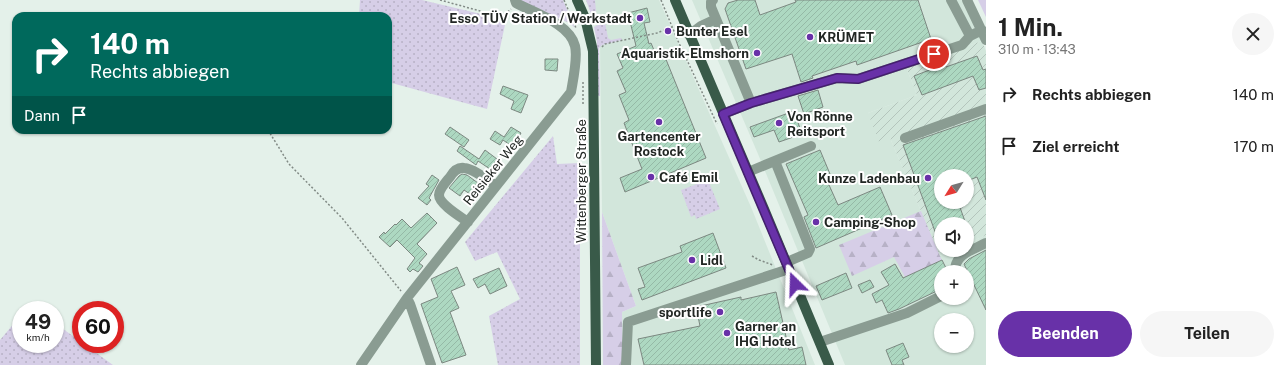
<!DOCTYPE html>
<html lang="de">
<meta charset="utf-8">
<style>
:root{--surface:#fff;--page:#f6f6f6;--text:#222;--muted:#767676;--accent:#6831a8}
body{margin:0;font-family:"Public Sans",sans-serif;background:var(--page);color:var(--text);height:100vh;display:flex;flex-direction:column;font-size:15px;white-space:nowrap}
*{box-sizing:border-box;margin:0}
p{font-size:13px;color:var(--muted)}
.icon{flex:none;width:22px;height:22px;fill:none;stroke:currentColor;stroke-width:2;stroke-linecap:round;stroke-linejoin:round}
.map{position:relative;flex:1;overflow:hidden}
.side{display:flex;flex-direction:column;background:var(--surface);width:300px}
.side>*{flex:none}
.hud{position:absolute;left:12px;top:12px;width:380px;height:122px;border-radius:12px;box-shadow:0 1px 3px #0004;background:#00695c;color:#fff;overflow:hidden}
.needle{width:26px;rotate:233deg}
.fabs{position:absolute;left:934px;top:169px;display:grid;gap:8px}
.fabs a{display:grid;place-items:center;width:40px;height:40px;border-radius:50%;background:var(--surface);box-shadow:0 1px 3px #0004;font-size:20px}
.speed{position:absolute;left:12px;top:301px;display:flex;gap:8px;font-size:20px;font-weight:700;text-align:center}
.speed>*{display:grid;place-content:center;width:52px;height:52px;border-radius:50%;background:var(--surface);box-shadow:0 1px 3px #0004;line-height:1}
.speed small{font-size:10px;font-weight:400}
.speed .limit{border:6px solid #d22;background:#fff;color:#111}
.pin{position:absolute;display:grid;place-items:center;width:34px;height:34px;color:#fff;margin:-17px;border:2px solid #fff;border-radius:50%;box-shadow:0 1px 4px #0007}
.me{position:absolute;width:44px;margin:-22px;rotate:338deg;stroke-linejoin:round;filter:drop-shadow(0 0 3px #0008)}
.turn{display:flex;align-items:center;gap:14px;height:84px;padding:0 12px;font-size:18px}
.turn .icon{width:52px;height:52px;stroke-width:2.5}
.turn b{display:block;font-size:28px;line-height:34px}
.then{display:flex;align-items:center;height:38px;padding:0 12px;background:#0003;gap:8px;font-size:15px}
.round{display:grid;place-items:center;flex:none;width:42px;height:42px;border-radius:21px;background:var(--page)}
.summary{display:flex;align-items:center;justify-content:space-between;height:68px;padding:0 12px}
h1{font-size:24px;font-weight:700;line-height:30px}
.button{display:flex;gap:8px;margin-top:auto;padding:8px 12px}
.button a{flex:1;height:46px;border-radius:24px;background:var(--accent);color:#fff;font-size:16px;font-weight:700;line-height:46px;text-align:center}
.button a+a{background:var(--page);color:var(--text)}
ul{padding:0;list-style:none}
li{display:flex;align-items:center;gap:12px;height:52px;padding:0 12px}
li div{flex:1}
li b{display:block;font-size:15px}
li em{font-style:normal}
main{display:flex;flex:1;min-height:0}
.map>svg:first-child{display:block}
.built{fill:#d2e6db;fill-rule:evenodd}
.industrial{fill:url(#industrial-furrows);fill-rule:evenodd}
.grass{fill:url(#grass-dots)}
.forest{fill:url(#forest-firs)}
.garden{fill:#d6cee7}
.building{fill:url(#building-hatch);stroke:#7c8881}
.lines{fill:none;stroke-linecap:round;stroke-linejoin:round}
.path{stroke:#818a85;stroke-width:1.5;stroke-dasharray:2 2;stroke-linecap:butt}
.minor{stroke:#8a9c92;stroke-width:10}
.major{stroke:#395a49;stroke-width:10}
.route-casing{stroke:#44206d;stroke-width:10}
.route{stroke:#6831a8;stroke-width:7}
.poi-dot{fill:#6831a8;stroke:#fff;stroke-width:1.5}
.labels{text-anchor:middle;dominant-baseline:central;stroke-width:4;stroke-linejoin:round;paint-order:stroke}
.poi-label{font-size:13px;font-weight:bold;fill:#212623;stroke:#fff;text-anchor:start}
.street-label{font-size:13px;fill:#212623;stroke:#fff}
</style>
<main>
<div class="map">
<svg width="986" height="365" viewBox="0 0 986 365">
<defs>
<pattern id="industrial-furrows" width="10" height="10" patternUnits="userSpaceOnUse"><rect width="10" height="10" fill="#d2e6db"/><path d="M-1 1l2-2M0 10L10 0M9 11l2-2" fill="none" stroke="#b4c5bc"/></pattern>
<pattern id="grass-dots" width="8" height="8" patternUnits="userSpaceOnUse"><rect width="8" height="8" fill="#d6cee7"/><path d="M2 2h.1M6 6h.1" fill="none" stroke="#b7b1c6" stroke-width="1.8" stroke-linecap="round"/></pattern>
<pattern id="forest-firs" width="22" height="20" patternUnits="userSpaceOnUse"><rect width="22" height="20" fill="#d6cee7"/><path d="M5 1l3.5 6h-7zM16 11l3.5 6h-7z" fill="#b7b1c6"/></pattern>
<pattern id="building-hatch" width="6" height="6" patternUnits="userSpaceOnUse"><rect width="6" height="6" fill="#add8c1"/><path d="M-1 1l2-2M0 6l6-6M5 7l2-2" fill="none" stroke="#95b9a6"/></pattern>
</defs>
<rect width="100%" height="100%" fill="#e4f1ea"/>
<!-- built -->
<path class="built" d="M 586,0 L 659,0 L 751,207 L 815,365 L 623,365 L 622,312 L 636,306 L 602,212 L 600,40 L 590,8 Z
M 692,0 L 963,0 L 982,41 L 906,67 L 917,95 L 868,113 L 890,138 L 940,256 L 953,250 L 967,250 L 967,244 L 986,235 L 986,365 L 845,365 L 758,154 ZM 941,272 L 967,272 L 967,298 L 941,298 ZM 941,320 L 967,320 L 967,346 L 941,346 Z"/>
<!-- industrial -->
<path class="industrial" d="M 982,41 L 986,51 L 986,235 L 967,244 L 967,224 L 941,224 L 941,250 L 953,250 L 940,256 L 890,138 L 879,142 L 868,113 L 917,95 L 906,67 ZM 941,176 L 967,176 L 967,202 L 941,202 Z"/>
<!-- grass -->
<path class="grass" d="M 360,0 L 422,0 L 506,20 L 487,109 L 388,82 L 388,16 L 359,16 Z
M 520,0 L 563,0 L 575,28 L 570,23 L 547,14 Z
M 586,0 L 595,0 L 596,11 L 592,17 Z
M 602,16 L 604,17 L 608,38 L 611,40 L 621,38 L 622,40 L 602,45 L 599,48 L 600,96 L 597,96 L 597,42 L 594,27 L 598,25 Z
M 553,136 L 557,164 L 580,163 L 580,365 L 498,365 L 489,316 L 520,299 L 497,252 L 475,261 L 465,242 Z
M 708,180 L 720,209 L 696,219 L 695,215 L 691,217 L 681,190 Z
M 21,315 L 21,344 L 55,344 L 55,323 L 81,342 L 81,344 L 84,344 L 113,365 L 0,365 L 0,340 Z"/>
<!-- forest -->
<path class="forest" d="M 921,211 L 940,256 L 942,260 L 905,277 L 894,257 L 852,276 L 839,245 Z
M 602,212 L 636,306 L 622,312 L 623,365 L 603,365 Z"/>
<!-- garden -->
<path class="garden" d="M 978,0 L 986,0 L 986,17 Z"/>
<!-- building -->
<path class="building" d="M 738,0 L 755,0 L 760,15 L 796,2 L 795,0 L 918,0 L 931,39 L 857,65 L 856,61 L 812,76 L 813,78 L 801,82 L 792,54 L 746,69 L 725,9 L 728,3 Z
M 647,8 L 650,22 L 644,23 L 649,44 L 651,43 L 656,55 L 663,52 L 706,158 L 625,192 L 620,178 L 642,169 L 624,123 L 629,120 L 619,95 L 626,92 L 617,71 L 623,68 L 617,54 L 636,46 L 628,13 Z
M 977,56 L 983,70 L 986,69 L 986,88 L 979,90 L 973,76 L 922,95 L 914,76 L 945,64 L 946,67 Z
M 545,59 L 558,59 L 557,71 L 545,70 Z
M 503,86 L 528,95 L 521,113 L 511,109 L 514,101 L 500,94 Z
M 818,90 L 823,107 L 804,114 L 798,96 Z
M 794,111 L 802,134 L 779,142 L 774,130 L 754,137 L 750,127 Z
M 986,116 L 986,200 L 977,177 L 967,181 L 967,176 L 941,176 L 941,202 L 958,202 L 966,224 L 941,224 L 940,245 L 903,145 Z
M 450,127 L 469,140 L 464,147 L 445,134 Z
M 511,127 L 521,133 L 513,147 L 503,140 L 500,145 L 490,139 L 495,131 L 504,137 Z
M 460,146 L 479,159 L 485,150 L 497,159 L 490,169 L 478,161 L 476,165 L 457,151 Z
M 820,150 L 830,174 L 825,176 L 838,205 L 880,187 L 892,215 L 816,248 L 804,217 L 808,215 L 786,164 Z
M 462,174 L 467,175 L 478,183 L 470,194 L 464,190 L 460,196 L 449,188 L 459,176 Z
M 432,175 L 439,180 L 429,198 L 431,200 L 427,205 L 418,198 L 429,186 L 426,184 Z
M 427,213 L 437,223 L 417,244 L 427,254 L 419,263 L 423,266 L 418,272 L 413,269 L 410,272 L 407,269 L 415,258 L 397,240 L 390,247 L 379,237 L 384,232 L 385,234 L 395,224 L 396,225 L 402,219 L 411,228 Z
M 713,233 L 726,268 L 642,300 L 638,289 L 645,287 L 638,268 L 682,252 L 680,246 Z
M 986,250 L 986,310 L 964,264 L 969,259 Z
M 942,260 L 948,272 L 941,272 L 941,289 L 899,309 L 888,313 L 882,300 L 876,303 L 872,294 L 889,285 L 881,272 L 895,264 L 903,278 Z
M 457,267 L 465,285 L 451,291 L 459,308 L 450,312 L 466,355 L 442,363 L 421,304 L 438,297 L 431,279 Z
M 499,268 L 507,286 L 490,294 L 485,284 L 478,288 L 473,279 Z
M 846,273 L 852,288 L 822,300 L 816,286 Z
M 870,280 L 874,287 L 862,293 L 858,285 Z
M 776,292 L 789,350 L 802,347 L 806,365 L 644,365 L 638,339 L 700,326 L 696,307 L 741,297 L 741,300 Z
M 903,343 L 909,357 L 902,360 L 904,365 L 892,365 L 886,350 Z"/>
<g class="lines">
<!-- path -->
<path class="path" d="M 440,0 L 502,17 L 511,9
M 564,0 L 576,28
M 661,0 L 678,41 L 717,124
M 602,47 L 605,44 L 657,33 L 672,27
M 583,82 L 583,106
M 268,130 L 289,164 L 342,218 L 401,291
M 752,256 L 759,260 L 773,265"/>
<!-- minor -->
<path class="minor" d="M 713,0 L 711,2 L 711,7 L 751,103
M 951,0 L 970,36
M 967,0 L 986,40
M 689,35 L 701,26 L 716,19
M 723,114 L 751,103 L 837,78 L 858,79 L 962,45 L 970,36 L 982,30
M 905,138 L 986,109
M 775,161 L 810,249 L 808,253 L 787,262
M 748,172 L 811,146
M 468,222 C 461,217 439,204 439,195 C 439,189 446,182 450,177 C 453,172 457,167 464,168 C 475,169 487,180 496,186
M 955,272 C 954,254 973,250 986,243
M 407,298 L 410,304 L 431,365
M 820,342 L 907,313 L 941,296
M 361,365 L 407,298 L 571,92 C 573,80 578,58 575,46 C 570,24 535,13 516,3 L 515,0
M 626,365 L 628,322 L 789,269"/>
<!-- major -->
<path class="major" d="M 577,0 L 585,18 L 593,51 L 596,365
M 675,0 L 764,209 L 829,365"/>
</g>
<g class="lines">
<!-- route casing -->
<g class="route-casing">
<path id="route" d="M 795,284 L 723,114 L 751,103 L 837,78 L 858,79 L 934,54"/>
</g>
<!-- route -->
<use href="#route" class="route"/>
</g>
<!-- markers -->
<g class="poi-dot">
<circle cx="640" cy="18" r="4"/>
<circle cx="668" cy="31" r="4"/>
<circle cx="810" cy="37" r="4"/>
<circle cx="757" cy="53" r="4"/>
<circle cx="659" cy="122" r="4"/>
<circle cx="779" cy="123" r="4"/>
<circle cx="651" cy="177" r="4"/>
<circle cx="928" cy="178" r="4"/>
<circle cx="816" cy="222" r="4"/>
<circle cx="692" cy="260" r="4"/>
<circle cx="720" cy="312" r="4"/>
<circle cx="727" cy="333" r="4"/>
</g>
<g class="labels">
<!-- poi labels -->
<g class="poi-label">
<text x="632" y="18" text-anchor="end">Esso TÜV Station / Werkstadt</text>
<text x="676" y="31">Bunter Esel</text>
<text x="818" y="37">KRÜMET</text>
<text x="749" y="53" text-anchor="end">Aquaristik-Elmshorn</text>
<text x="787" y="116">Von Rönne<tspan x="787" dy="15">Reitsport</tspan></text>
<text x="659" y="136" text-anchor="middle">Gartencenter<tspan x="659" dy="15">Rostock</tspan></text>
<text x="659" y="177">Café Emil</text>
<text x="920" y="178" text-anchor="end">Kunze Ladenbau</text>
<text x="824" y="222">Camping-Shop</text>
<text x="700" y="260">Lidl</text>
<text x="712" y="312" text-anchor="end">sportlife</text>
<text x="735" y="326">Garner an<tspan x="735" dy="15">IHG Hotel</tspan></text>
</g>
<!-- street labels -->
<g class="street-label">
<text transform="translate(493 170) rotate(-51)">Reisieker Weg</text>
<text transform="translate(581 181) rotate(-90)">Wittenberger Straße</text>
</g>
</g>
</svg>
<div class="fabs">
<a><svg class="needle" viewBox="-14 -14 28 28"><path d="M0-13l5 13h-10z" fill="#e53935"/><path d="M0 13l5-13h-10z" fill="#767676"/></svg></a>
<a><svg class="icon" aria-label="sound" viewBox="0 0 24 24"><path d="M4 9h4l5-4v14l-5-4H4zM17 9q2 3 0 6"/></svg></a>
<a>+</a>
<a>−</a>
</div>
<div class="speed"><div>49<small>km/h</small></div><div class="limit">60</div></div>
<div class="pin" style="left:934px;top:54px;background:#d93025"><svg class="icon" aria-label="arrive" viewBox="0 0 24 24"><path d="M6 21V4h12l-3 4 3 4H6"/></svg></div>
<svg class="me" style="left:795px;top:284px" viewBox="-20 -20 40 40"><path d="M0-17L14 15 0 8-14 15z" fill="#6831a8" stroke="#fff" stroke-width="4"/></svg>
<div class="hud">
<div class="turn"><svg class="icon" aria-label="right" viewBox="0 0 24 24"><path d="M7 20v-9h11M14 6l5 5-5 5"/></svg><div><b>140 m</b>Rechts abbiegen</div></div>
<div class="then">Dann<svg class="icon" aria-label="arrive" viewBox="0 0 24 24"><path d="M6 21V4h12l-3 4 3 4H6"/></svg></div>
</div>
</div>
<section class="side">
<div class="summary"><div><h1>1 Min.</h1><p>310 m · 13:43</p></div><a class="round"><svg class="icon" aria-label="close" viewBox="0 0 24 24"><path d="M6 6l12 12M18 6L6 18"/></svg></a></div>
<ul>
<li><svg class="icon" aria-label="right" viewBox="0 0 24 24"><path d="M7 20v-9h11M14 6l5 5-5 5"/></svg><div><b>Rechts abbiegen</b></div><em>140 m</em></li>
<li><svg class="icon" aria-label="arrive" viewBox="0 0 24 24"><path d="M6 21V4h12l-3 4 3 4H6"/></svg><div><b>Ziel erreicht</b></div><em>170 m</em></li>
</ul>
<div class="button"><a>Beenden</a><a>Teilen</a></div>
</section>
</main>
